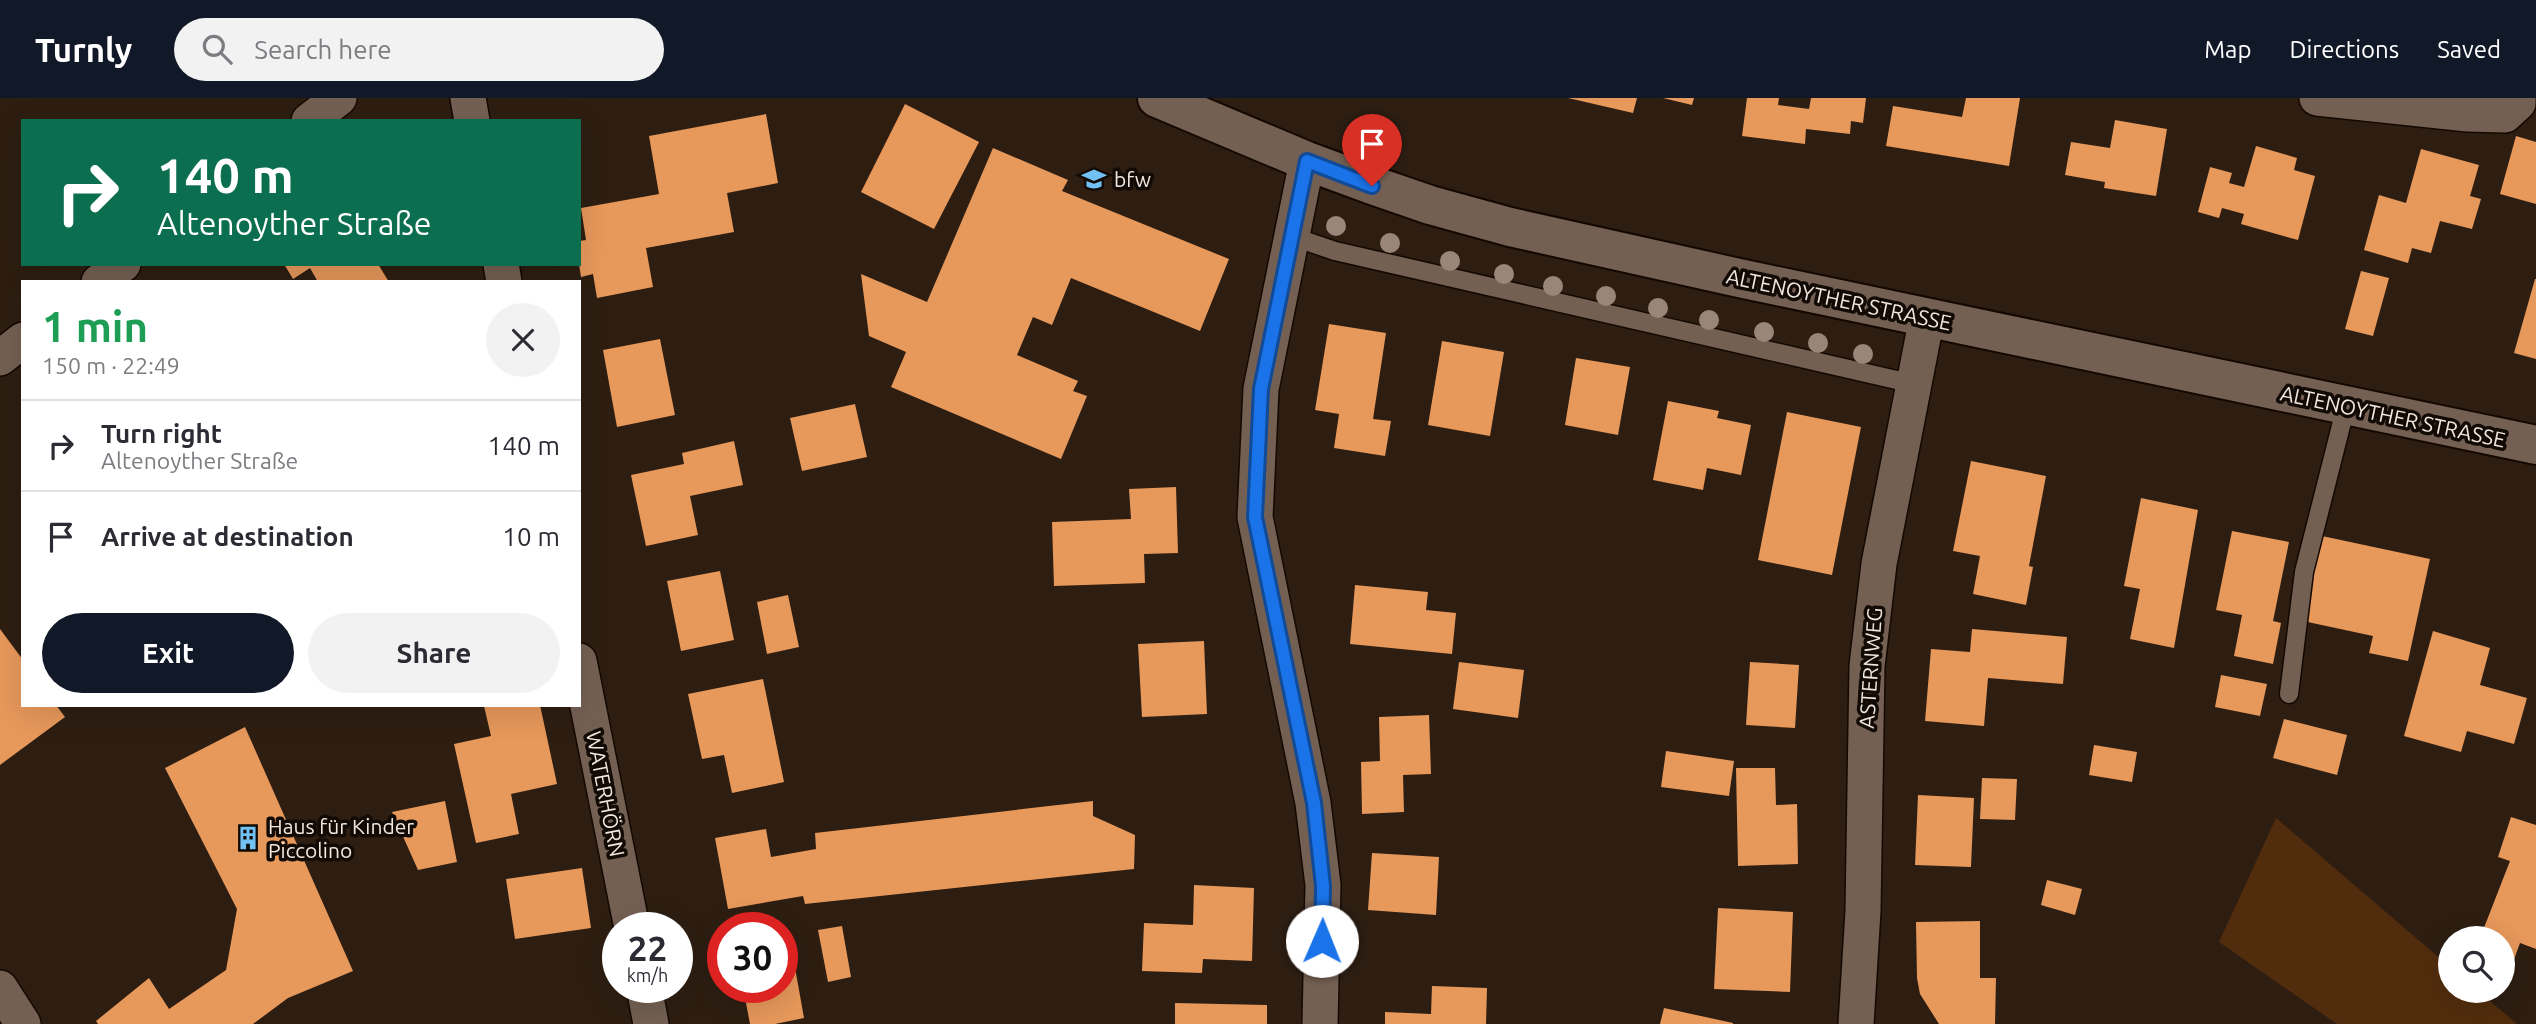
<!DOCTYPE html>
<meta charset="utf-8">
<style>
:root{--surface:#fff;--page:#f2f2f3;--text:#2b2b33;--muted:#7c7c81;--line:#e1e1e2;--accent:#111827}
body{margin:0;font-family:Ubuntu,sans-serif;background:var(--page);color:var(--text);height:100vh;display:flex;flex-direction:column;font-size:26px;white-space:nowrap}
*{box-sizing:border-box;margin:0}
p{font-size:23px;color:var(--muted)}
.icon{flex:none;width:38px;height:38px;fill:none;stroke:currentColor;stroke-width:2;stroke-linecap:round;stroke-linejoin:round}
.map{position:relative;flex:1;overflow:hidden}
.side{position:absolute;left:21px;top:182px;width:560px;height:427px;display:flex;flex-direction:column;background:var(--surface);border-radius:0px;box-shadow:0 7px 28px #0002}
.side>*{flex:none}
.top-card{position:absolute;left:21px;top:21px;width:560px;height:147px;border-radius:0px;box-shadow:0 7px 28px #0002;background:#0b6e4f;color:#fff;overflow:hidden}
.buttons{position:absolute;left:2438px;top:828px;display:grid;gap:14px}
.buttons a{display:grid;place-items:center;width:77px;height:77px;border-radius:50%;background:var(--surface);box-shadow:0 7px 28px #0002;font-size:35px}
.speed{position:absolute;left:602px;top:814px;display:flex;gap:14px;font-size:35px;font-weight:700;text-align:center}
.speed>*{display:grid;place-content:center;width:91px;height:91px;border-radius:50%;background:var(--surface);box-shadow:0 7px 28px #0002;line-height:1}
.speed small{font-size:18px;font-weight:400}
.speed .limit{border:10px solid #d22;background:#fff;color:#111}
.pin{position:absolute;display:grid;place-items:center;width:60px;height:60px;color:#fff;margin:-72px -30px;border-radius:50% 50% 50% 0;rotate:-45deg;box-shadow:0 0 7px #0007}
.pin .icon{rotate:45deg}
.me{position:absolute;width:77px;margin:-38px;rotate:1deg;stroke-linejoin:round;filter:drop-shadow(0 0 5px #0008)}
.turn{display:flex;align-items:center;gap:24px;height:147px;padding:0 21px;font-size:32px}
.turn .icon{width:91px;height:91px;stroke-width:2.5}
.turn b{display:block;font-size:49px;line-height:60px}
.round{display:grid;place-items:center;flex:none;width:74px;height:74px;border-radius:37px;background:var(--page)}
.overview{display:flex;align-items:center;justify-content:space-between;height:119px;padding:0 21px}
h1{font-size:42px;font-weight:700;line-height:52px;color:#1e9e55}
.button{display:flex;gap:14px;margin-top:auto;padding:14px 21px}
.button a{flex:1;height:80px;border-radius:42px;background:var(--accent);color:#fff;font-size:28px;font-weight:700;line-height:80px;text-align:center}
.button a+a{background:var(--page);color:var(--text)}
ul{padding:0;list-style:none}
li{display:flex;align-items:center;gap:21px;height:91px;padding:0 21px;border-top:2px solid var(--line)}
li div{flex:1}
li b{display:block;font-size:26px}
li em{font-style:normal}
header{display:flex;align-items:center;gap:42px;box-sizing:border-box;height:98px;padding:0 35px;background:var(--accent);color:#fff}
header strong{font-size:33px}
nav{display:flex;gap:38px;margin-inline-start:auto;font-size:24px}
.search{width:490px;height:63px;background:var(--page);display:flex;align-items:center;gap:18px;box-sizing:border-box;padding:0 24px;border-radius:38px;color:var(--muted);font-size:26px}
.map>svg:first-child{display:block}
.green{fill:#522d0d}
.building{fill:#e7985b}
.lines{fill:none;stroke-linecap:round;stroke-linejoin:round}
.lane-casing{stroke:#150801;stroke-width:21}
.street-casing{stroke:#150801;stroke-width:38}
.secondary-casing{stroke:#150801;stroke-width:42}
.lane{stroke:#746053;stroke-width:18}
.street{stroke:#746053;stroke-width:35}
.secondary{stroke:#746053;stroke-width:38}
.tree{fill:#998679}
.route-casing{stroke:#114b97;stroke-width:18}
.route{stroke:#1a73e8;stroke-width:12}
.labels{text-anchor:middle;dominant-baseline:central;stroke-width:7;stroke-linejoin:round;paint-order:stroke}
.poi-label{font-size:21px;fill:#f2e7df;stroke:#110a05;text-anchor:start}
.street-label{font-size:21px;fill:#f2e7df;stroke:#110a05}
</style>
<header>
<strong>Turnly</strong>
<div class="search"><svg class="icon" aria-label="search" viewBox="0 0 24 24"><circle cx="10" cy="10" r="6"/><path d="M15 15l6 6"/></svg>Search here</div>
<nav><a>Map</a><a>Directions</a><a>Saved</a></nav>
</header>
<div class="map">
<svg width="2536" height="926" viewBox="0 0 2536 926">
<rect width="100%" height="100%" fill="#2e1e12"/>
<!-- green -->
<path class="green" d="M 2276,720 L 2450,869 L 2450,892 L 2478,893 L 2517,926 L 2337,926 L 2219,844 Z"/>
<!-- building -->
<path class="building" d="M 1568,0 L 1637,0 L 1633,15 Z
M 1663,0 L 1694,0 L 1692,7 Z
M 1747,0 L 1779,0 L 1778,7 L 1809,11 L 1811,0 L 1866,0 L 1863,25 L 1851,23 L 1850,36 L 1806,31 L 1805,46 L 1742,38 Z
M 1966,0 L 2020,0 L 2009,68 L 1886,48 L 1893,8 L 1962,19 Z
M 905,6 L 979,44 L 934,131 L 861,94 Z
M 766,16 L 778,85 L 727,95 L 734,134 L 646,150 L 653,189 L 597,200 L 593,176 L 581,179 L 579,166 L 579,143 L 586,142 L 581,110 L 659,96 L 649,38 Z
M 2115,22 L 2167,31 L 2156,98 L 2104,90 L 2105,84 L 2065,77 L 2071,44 L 2110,50 Z
M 2516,38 L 2536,44 L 2536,106 L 2500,96 Z
M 2256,48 L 2297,60 L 2294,72 L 2315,78 L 2298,142 L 2241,126 L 2244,116 L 2222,110 L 2219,120 L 2198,114 L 2210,69 L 2232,75 L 2229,85 L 2244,89 Z
M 993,50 L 1068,82 L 1062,93 L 1229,161 L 1200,233 L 1071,180 L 1052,227 L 1033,219 L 1017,257 L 1078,283 L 1073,293 L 1087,298 L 1061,361 L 891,289 L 906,254 L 869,238 L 861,176 L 927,204 Z
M 2421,51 L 2479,67 L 2470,98 L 2481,101 L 2472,131 L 2440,123 L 2431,155 L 2412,150 L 2408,165 L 2364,152 L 2379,97 L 2406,105 Z
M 284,166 L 378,166 L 389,184 L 318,184 L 310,170 L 293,181 Z
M 2361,173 L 2389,180 L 2373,238 L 2345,231 Z
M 2535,181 L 2536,181 L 2536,261 L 2514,255 Z
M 1329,226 L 1386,235 L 1373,321 L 1391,323 L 1385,358 L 1334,350 L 1339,316 L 1315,312 Z
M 660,241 L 675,317 L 617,329 L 603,252 Z
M 1442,243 L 1504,254 L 1490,338 L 1428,327 Z
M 1576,260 L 1630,269 L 1618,337 L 1565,327 Z
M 1668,303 L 1719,313 L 1717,320 L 1751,327 L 1741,377 L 1707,370 L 1703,392 L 1653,382 Z
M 855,306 L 867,359 L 802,373 L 790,320 Z
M 1787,314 L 1861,329 L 1832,477 L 1758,462 Z
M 734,343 L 743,387 L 690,398 L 698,437 L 646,448 L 631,377 L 684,366 L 682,355 Z
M 1971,363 L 2046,378 L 2029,468 L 2033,469 L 2026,507 L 1973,496 L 1980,458 L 1953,453 Z
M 1176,389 L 1178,455 L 1144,456 L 1145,485 L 1054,488 L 1052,424 L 1131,421 L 1129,391 Z
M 2141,400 L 2198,412 L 2174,550 L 2130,541 L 2140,491 L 2124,488 Z
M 2232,433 L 2289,444 L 2273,523 L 2281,525 L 2273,566 L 2234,558 L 2242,517 L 2216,512 Z
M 2322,438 L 2430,461 L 2408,563 L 2369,555 L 2373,538 L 2303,523 Z
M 720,473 L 734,542 L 681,553 L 667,483 Z
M 1355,487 L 1428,494 L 1426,512 L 1456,515 L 1452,556 L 1350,546 Z
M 788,497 L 799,549 L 767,556 L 757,504 Z
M 0,531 L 23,562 L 23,607 L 56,607 L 65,619 L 0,667 Z
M 1972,531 L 2067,539 L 2063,586 L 1988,580 L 1984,628 L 1925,623 L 1931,551 L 1970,554 Z
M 2433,533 L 2490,550 L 2480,587 L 2527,600 L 2514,646 L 2467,633 L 2461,654 L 2404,638 Z
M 1204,543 L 1207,616 L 1142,619 L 1138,546 Z
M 1459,564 L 1524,572 L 1518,620 L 1453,611 Z
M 1750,564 L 1799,567 L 1795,630 L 1746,627 Z
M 2221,577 L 2267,586 L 2260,618 L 2215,609 Z
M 763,581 L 784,684 L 732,695 L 724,657 L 702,661 L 688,596 Z
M 540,607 L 557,686 L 511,696 L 519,736 L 476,745 L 454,646 L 491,638 L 484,608 Z
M 1429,617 L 1431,676 L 1403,677 L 1404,714 L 1362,716 L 1361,664 L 1380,663 L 1379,619 Z
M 2284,621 L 2347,637 L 2337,677 L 2273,660 Z
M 245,629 L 353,873 L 288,900 L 253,926 L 98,926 L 96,923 L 149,880 L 169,911 L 226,872 L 237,811 L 165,670 Z
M 2094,647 L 2137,654 L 2132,684 L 2089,677 Z
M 1666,653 L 1734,663 L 1729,698 L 1661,689 Z
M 1736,670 L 1775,670 L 1776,707 L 1797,706 L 1798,766 L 1738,768 Z
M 1982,680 L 2017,681 L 2015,722 L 1980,721 Z
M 1918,697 L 1974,700 L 1971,769 L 1915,767 Z
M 445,703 L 457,764 L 418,772 L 392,714 Z
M 1093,703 L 1093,718 L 1135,737 L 1134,771 L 805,806 L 803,798 L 728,811 L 715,740 L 766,731 L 771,759 L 816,751 L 815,735 Z
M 2511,719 L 2536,727 L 2536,851 L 2520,845 L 2512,867 L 2502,864 L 2502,840 L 2480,840 L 2510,763 L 2498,759 Z
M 1372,755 L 1439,759 L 1436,817 L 1368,812 Z
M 582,770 L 591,830 L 515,841 L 506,781 Z
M 2047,782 L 2082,791 L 2075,817 L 2041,807 Z
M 1194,787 L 1254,790 L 1252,863 L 1203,861 L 1202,875 L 1142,873 L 1144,825 L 1193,827 Z
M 1718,810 L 1793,814 L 1790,894 L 1714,891 Z
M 1980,823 L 1980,880 L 1996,880 L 1995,926 L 1939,926 L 1920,896 L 1917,880 L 1916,824 Z
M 842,828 L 851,879 L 828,884 L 818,832 Z
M 792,853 L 804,920 L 775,926 L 750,926 L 743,889 L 782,889 L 782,855 Z
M 1432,888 L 1487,890 L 1486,926 L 1385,926 L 1385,914 L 1431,916 Z
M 1175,905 L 1267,907 L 1267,926 L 1175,926 Z
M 1664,910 L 1733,925 L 1733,926 L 1660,926 Z"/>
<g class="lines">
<!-- lane casing -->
<g class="lane-casing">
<path id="lane" d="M 1291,138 L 1335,153 L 1914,286
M 2289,596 L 2304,474 L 2346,308"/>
</g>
<!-- street casing -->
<g class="street-casing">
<path id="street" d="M 468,0 L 472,23
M 2317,0 L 2468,16 L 2505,17 L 2518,5 L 2518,0
M 309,23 L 339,0
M 1307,63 L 1261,291 L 1255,419 L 1313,705 L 1323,787 L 1320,926
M 501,166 L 504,184
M 99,184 L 123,166
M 0,260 L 23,242
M 579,563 L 632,830
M 644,889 L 651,926
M 0,890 L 23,926
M 1856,926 L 1863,813 L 1867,568 L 1879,466 L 1927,219"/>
</g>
<!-- secondary casing -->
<g class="secondary-casing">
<path id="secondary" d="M 1157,0 L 1307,63 L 1372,87 L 1430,107 L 1510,129 L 1739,180 L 2536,347"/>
</g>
<!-- lane -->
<use href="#lane" class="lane"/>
<!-- street -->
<use href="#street" class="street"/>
<!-- secondary -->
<use href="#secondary" class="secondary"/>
</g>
<!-- trees -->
<g class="tree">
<circle cx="1336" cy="128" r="10"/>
<circle cx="1390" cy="145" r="10"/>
<circle cx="1450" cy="163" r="10"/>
<circle cx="1504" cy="176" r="10"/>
<circle cx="1553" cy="188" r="10"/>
<circle cx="1606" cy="198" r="10"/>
<circle cx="1658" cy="210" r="10"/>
<circle cx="1709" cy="222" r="10"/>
<circle cx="1764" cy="234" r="10"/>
<circle cx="1818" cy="245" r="10"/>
<circle cx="1863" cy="256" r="10"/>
</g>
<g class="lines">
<!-- route casing -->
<g class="route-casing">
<path id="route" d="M 1322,843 L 1323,788 L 1314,705 L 1255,419 L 1261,291 L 1307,63 L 1372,88"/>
</g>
<!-- route -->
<use href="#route" class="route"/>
</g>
<!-- icons -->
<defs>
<g id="school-bare" transform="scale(1.89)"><path d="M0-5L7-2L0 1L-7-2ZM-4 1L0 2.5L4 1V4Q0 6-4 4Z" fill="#72c1f5" stroke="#110a05" stroke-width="2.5" paint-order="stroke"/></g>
<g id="building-bare" transform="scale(1.89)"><path d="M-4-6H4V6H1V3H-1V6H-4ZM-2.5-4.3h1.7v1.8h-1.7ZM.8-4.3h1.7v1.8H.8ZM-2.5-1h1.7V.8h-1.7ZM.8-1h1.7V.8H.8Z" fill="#72c1f5" stroke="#110a05" stroke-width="2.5" paint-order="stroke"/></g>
</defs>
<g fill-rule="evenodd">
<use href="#school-bare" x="1094" y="81"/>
<use href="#building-bare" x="248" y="740"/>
</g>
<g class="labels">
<!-- poi labels -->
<g class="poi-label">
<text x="1114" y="81">bfw</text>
<text x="268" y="728">Haus für Kinder<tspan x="268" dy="24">Piccolino</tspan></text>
</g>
<!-- street labels -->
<g class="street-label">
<text transform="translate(1839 201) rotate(12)">ALTENOYTHER STRASSE</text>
<text transform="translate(2393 318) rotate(12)">ALTENOYTHER STRASSE</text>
<text transform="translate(1870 570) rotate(-86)">ASTERNWEG</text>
<text transform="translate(606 696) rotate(79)">WATERHÖRN</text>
</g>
</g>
</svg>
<div class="buttons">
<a><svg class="icon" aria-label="search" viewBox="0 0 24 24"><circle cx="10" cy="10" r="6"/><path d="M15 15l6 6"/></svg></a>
</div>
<div class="speed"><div>22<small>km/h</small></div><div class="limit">30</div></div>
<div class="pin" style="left:1372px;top:88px;background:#d93025"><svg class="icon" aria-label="arrive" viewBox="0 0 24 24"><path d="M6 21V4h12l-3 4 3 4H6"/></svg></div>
<svg class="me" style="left:1322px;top:843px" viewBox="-20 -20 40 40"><circle r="19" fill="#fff"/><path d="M0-13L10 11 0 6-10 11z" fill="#1a73e8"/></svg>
<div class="top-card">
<div class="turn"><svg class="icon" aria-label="right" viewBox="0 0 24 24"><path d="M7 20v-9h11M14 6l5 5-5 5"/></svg><div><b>140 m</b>Altenoyther Straße</div></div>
</div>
<section class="side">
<div class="overview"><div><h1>1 min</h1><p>150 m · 22:49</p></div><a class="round"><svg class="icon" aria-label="close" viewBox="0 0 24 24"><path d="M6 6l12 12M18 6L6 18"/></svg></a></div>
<ul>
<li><svg class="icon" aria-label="right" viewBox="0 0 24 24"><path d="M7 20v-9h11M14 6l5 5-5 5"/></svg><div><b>Turn right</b><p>Altenoyther Straße</p></div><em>140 m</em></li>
<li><svg class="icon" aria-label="arrive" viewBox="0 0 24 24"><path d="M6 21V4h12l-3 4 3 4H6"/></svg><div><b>Arrive at destination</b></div><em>10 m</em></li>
</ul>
<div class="button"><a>Exit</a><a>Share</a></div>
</section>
</div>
